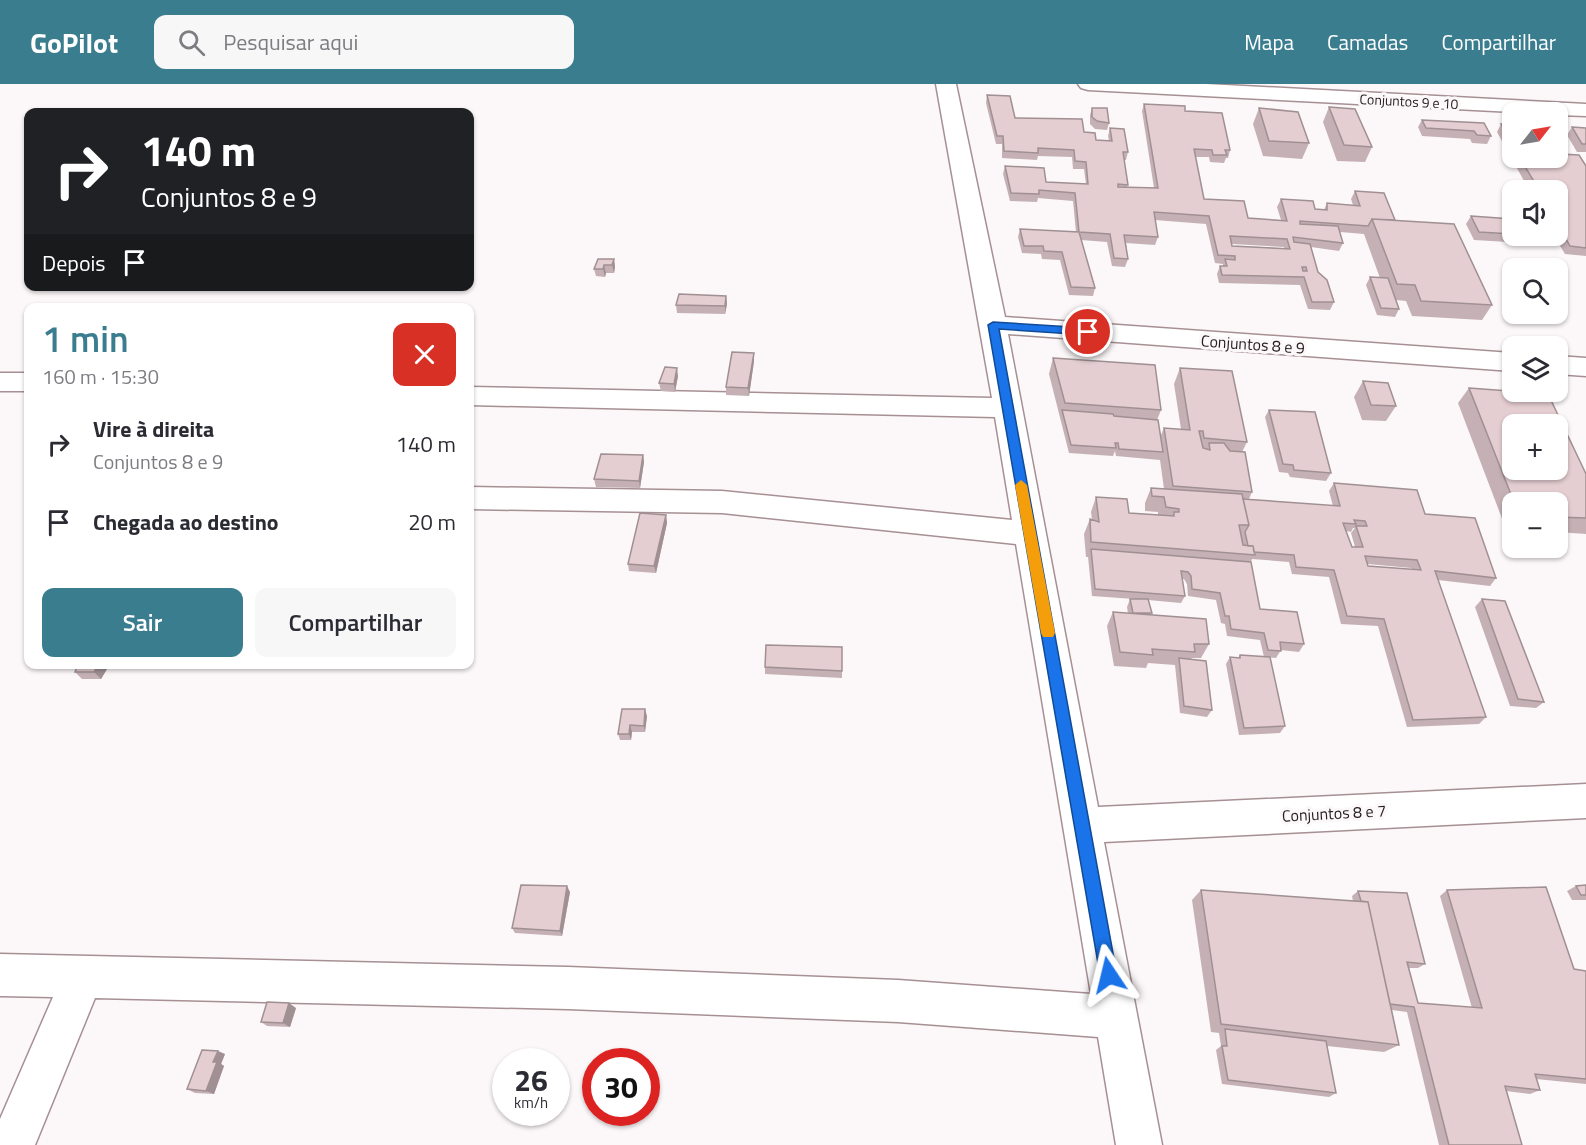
<!DOCTYPE html>
<html lang="pt">
<meta charset="utf-8">
<style>
:root{--surface:#fff;--page:#f7f7f7;--text:#2b2b33;--muted:#7c7c81;--accent:#3a7d8e}
body{margin:0;font-family:"Titillium Web",sans-serif;background:var(--page);color:var(--text);height:100vh;display:flex;flex-direction:column;font-size:22px;white-space:nowrap}
*{box-sizing:border-box;margin:0}
p{font-size:20px;color:var(--muted)}
.icon{flex:none;width:33px;height:33px;fill:none;stroke:currentColor;stroke-width:2;stroke-linecap:round;stroke-linejoin:round}
.map{position:relative;flex:1;overflow:hidden}
.drawer{position:absolute;left:24px;top:219px;width:450px;height:366px;display:flex;flex-direction:column;background:var(--surface);border-radius:12px;box-shadow:0 2px 4px #0004}
.drawer>*{flex:none}
.guide{position:absolute;left:24px;top:24px;width:450px;height:183px;border-radius:12px;box-shadow:0 2px 4px #0004;background:#202124;color:#fff;overflow:hidden}
.needle{width:39px;rotate:59deg}
.tools{position:absolute;left:1502px;top:18px;display:grid;gap:12px}
.tools a{display:grid;place-items:center;width:66px;height:66px;border-radius:12px;background:var(--surface);box-shadow:0 2px 4px #0004;font-size:30px}
.speed{position:absolute;left:492px;top:964px;display:flex;gap:12px;font-size:30px;font-weight:700;text-align:center}
.speed>*{display:grid;place-content:center;width:78px;height:78px;border-radius:50%;background:var(--surface);box-shadow:0 2px 4px #0004;line-height:1}
.speed small{font-size:15px;font-weight:400}
.speed .limit{border:9px solid #d22;background:#fff;color:#111}
.pin{position:absolute;display:grid;place-items:center;width:51px;height:51px;color:#fff;margin:-26px;border:3px solid #fff;border-radius:50%;box-shadow:0 2px 6px #0007}
.me{position:absolute;width:66px;margin:-33px;rotate:350deg;stroke-linejoin:round;filter:drop-shadow(0 0 4px #0008)}
.turn{display:flex;align-items:center;gap:21px;height:126px;padding:0 18px;font-size:27px}
.turn .icon{width:78px;height:78px;stroke-width:2.5}
.turn b{display:block;font-size:42px;line-height:51px}
.then{display:flex;align-items:center;height:57px;padding:0 18px;background:#0003;gap:12px;font-size:22px}
.round{display:grid;place-items:center;flex:none;width:63px;height:63px;border-radius:12px;background:var(--page)}
.overview{display:flex;align-items:center;justify-content:space-between;height:102px;padding:0 18px}
h1{font-size:36px;font-weight:600;line-height:45px;color:var(--accent)}
.primary-button{display:flex;gap:12px;margin-top:auto;padding:12px 18px}
.primary-button a{flex:1;height:69px;border-radius:12px;background:var(--accent);color:#fff;font-size:24px;font-weight:600;line-height:69px;text-align:center}
.primary-button a+a{background:var(--page);color:var(--text)}
ul{padding:0;list-style:none}
li{display:flex;align-items:center;gap:18px;height:78px;padding:0 18px}
li div{flex:1}
li b{display:block;font-size:22px}
li em{font-style:normal}
header{display:flex;align-items:center;gap:36px;box-sizing:border-box;height:84px;padding:0 30px;background:var(--accent);color:#fff}
header strong{font-size:28px}
nav{display:flex;gap:33px;margin-inline-start:auto;font-size:21px}
.search{width:420px;height:54px;background:var(--page);display:flex;align-items:center;gap:15px;box-sizing:border-box;padding:0 21px;border-radius:12px;color:var(--muted);font-size:22px}
.map>svg:first-child{display:block}
.lines{fill:none;stroke-linecap:round;stroke-linejoin:round}
.street-casing{stroke:#a69094;stroke-width:3}
.street{fill:#fff;fill-rule:evenodd}
.wall{fill:#c5b1b5;fill-rule:evenodd}
.shaded-wall{fill:#a09093}
.building{fill:#e5ced2;stroke:#a09093;stroke-width:1.5;fill-rule:evenodd}
.route{fill:#1a73e8;stroke:#114b97;stroke-width:1.5}
.slow{fill:#f59e0b}
.labels{text-anchor:middle;dominant-baseline:central;stroke-width:6;stroke-linejoin:round;paint-order:stroke}
.far-street-label{font-size:14px;fill:#261d1f;stroke:#fcf7f8}
.street-label{font-size:16px;fill:#261d1f;stroke:#fcf7f8}
</style>
<header>
<strong>GoPilot</strong>
<div class="search"><svg class="icon" aria-label="search" viewBox="0 0 24 24"><circle cx="10" cy="10" r="6"/><path d="M15 15l6 6"/></svg>Pesquisar aqui</div>
<nav><a>Mapa</a><a>Camadas</a><a>Compartilhar</a></nav>
</header>
<div class="map">
<svg width="1586" height="1061" viewBox="0 0 1586 1061">
<rect width="100%" height="100%" fill="#fcf7f8"/>
<g class="lines">
<!-- street casing -->
<g class="street-casing">
<path id="street" d="M 936,0 L 956,0 L 1005,233 L 1512,269 L 1512,287 L 1008,250 L 1098,723 L 1586,700 L 1586,734 L 1104,758 L 1162,1061 L 1116,1061 L 1098,953 L 898,938 L 568,925 L 95,914 L 35,1061 L 0,1061 L 0,1035 L 53,913 L 0,912 L 0,870 L 568,883 L 898,896 L 1091,910 L 1016,460 L 722,429 L 470,425 L 470,403 L 722,407 L 1012,436 L 995,333 L 470,321 L 470,303 L 992,314 Z
M 1078,0 L 1206,0 L 1586,20 L 1586,32 L 1557,31 L 1557,28 L 1513,28 L 1088,6 L 1081,4 Z
M 1557,272 L 1586,274 L 1586,292 L 1557,290 Z
M 0,289 L 28,289 L 28,307 L 0,307 Z"/>
</g>
<!-- street -->
<use href="#street" class="street"/>
</g>
<!-- wall -->
<path class="wall" d="M 987,11 L 1015,34 L 1084,48 L 1096,56 L 1109,57 L 1108,52 L 1110,44 L 1128,68 L 1126,76 L 1124,76 L 1128,101 L 1127,103 L 1154,104 L 1142,27 L 1144,20 L 1185,27 L 1230,66 L 1228,74 L 1226,74 L 1224,79 L 1210,78 L 1209,73 L 1195,73 L 1204,115 L 1248,134 L 1281,136 L 1277,123 L 1281,115 L 1315,125 L 1324,126 L 1327,119 L 1353,121 L 1351,115 L 1355,107 L 1395,136 L 1492,221 L 1482,236 L 1412,232 L 1406,217 L 1396,216 L 1399,225 L 1395,233 L 1377,231 L 1366,201 L 1370,193 L 1380,194 L 1364,150 L 1340,148 L 1343,159 L 1339,167 L 1311,163 L 1318,188 L 1334,218 L 1330,226 L 1308,225 L 1300,201 L 1219,199 L 1217,190 L 1220,182 L 1223,182 L 1223,180 L 1215,179 L 1206,140 L 1155,136 L 1158,153 L 1155,161 L 1126,159 L 1128,175 L 1125,183 L 1112,182 L 1107,158 L 1081,156 L 1095,204 L 1093,212 L 1069,211 L 1060,176 L 1042,175 L 1041,170 L 1022,169 L 1018,153 L 1020,145 L 1076,148 L 1073,117 L 1038,114 L 1037,118 L 1010,117 L 1003,90 L 1005,82 L 1046,98 L 1086,100 L 1084,85 L 1073,85 L 1072,73 L 1038,72 L 1037,76 L 1002,74 L 1002,60 L 996,60 L 986,19 ZM 1232,160 L 1284,163 L 1284,164 L 1232,162 Z
M 1329,23 L 1372,63 L 1365,78 L 1337,77 L 1323,38 Z
M 1092,24 L 1109,39 L 1107,46 L 1095,45 L 1090,40 L 1090,31 Z
M 1259,24 L 1309,59 L 1302,75 L 1263,72 L 1253,40 Z
M 1422,36 L 1484,39 L 1491,52 L 1487,60 L 1472,59 L 1470,55 L 1422,52 L 1418,43 Z
M 1501,40 L 1512,41 L 1512,74 L 1557,74 L 1560,70 L 1586,82 L 1586,172 L 1565,170 L 1554,152 L 1557,152 L 1557,106 L 1529,106 L 1497,48 Z
M 1572,43 L 1586,44 L 1586,68 L 1577,68 L 1567,51 Z
M 1471,132 L 1512,135 L 1512,152 L 1530,152 L 1525,159 L 1474,156 L 1466,140 Z
M 614,175 L 615,183 L 614,189 L 606,189 L 605,193 L 596,192 L 594,185 Z
M 726,212 L 727,220 L 725,230 L 677,229 L 676,221 Z
M 1053,274 L 1161,326 L 1157,336 L 1161,351 L 1164,344 L 1181,345 L 1174,300 L 1180,284 L 1247,358 L 1242,368 L 1252,408 L 1249,415 L 1333,422 L 1329,407 L 1334,399 L 1425,430 L 1496,494 L 1490,502 L 1438,496 L 1486,633 L 1479,640 L 1407,643 L 1378,542 L 1341,540 L 1329,493 L 1292,490 L 1289,478 L 1252,475 L 1251,478 L 1260,525 L 1304,560 L 1299,568 L 1281,566 L 1276,574 L 1264,573 L 1260,556 L 1227,552 L 1225,540 L 1221,539 L 1216,516 L 1188,512 L 1187,500 L 1184,495 L 1182,495 L 1185,512 L 1181,519 L 1148,516 L 1152,529 L 1151,531 L 1209,560 L 1201,574 L 1192,574 L 1191,575 L 1212,626 L 1207,633 L 1180,629 L 1175,581 L 1148,579 L 1146,584 L 1114,582 L 1107,542 L 1113,528 L 1128,530 L 1127,523 L 1130,515 L 1134,515 L 1092,512 L 1088,473 L 1086,473 L 1084,450 L 1090,435 L 1092,436 L 1091,428 L 1096,413 L 1129,429 L 1158,431 L 1158,428 L 1145,427 L 1145,419 L 1151,404 L 1164,405 L 1160,376 L 1116,372 L 1115,367 L 1113,372 L 1069,369 L 1049,290 ZM 1353,444 L 1355,444 L 1351,449 L 1355,463 L 1352,463 L 1346,447 L 1351,448 ZM 1368,480 L 1411,484 L 1412,485 L 1368,482 Z
M 754,277 L 749,312 L 726,311 L 726,303 Z
M 678,292 L 675,308 L 661,307 L 659,299 Z
M 1363,297 L 1396,322 L 1386,337 L 1362,336 L 1354,313 Z
M 1469,304 L 1586,390 L 1586,450 L 1557,448 L 1557,418 L 1512,418 L 1512,445 L 1506,445 L 1458,319 Z
M 1269,326 L 1331,389 L 1326,397 L 1290,393 L 1288,389 L 1279,388 L 1265,333 Z
M 643,371 L 644,378 L 640,404 L 596,403 L 594,395 Z
M 666,431 L 667,439 L 656,489 L 629,487 L 628,480 Z
M 1482,515 L 1544,618 L 1536,624 L 1510,622 L 1475,523 Z
M 842,563 L 842,594 L 765,590 L 765,583 Z
M 1240,571 L 1285,642 L 1280,649 L 1239,651 L 1226,580 L 1230,573 L 1238,574 Z
M 78,580 L 110,580 L 101,595 L 82,595 L 75,588 Z
M 622,625 L 647,632 L 645,648 L 632,648 L 631,656 L 620,656 L 618,650 Z
M 1586,801 L 1586,816 L 1572,816 L 1567,807 L 1576,802 Z
M 1201,806 L 1353,817 L 1352,812 L 1358,807 L 1425,880 L 1418,884 L 1409,884 L 1418,919 L 1472,924 L 1440,812 L 1447,806 L 1574,885 L 1586,887 L 1586,1000 L 1536,995 L 1540,1006 L 1530,1010 L 1506,1007 L 1522,1061 L 1439,1061 L 1407,928 L 1392,926 L 1399,961 L 1384,968 L 1327,962 L 1336,1009 L 1329,1013 L 1222,1000 L 1216,966 L 1221,962 L 1219,949 L 1211,948 L 1192,816 Z
M 570,808 L 562,852 L 515,849 L 512,844 Z
M 296,924 L 290,943 L 267,942 L 261,938 Z
M 225,970 L 221,980 L 224,982 L 214,1010 L 195,1009 L 187,1005 Z"/>
<!-- shaded-wall -->
<path class="shaded-wall" d="M 614,175 L 615,183 L 614,189 L 612,181 Z
M 604,181 L 606,189 L 605,193 L 603,185 Z
M 726,212 L 727,220 L 725,230 L 725,222 Z
M 754,269 L 754,277 L 749,312 L 748,304 Z
M 677,284 L 678,292 L 675,308 L 674,300 Z
M 643,371 L 644,378 L 640,404 L 639,397 Z
M 666,431 L 667,439 L 656,489 L 654,482 Z
M 99,580 L 110,580 L 101,595 L 94,588 Z
M 645,625 L 647,632 L 645,648 L 644,642 Z
M 630,641 L 632,648 L 631,656 L 629,650 Z
M 567,802 L 570,808 L 562,852 L 560,847 Z
M 289,919 L 296,924 L 290,943 L 283,939 Z
M 218,967 L 225,970 L 221,980 L 224,982 L 214,1010 L 206,1007 L 213,978 Z"/>
<!-- building -->
<path class="building" d="M 987,11 L 1010,12 L 1015,34 L 1082,35 L 1084,48 L 1095,49 L 1096,56 L 1112,57 L 1110,44 L 1124,45 L 1128,68 L 1123,68 L 1128,101 L 1118,100 L 1118,103 L 1158,104 L 1144,20 L 1185,22 L 1185,27 L 1222,29 L 1230,66 L 1225,66 L 1227,71 L 1213,71 L 1212,66 L 1194,65 L 1204,115 L 1244,117 L 1248,134 L 1287,137 L 1281,115 L 1313,117 L 1315,125 L 1327,126 L 1327,119 L 1360,122 L 1355,107 L 1384,109 L 1395,136 L 1372,135 L 1368,142 L 1300,137 L 1300,140 L 1338,142 L 1343,159 L 1293,153 L 1294,158 L 1310,160 L 1318,188 L 1327,196 L 1334,218 L 1312,218 L 1304,193 L 1222,191 L 1220,182 L 1227,182 L 1225,175 L 1235,176 L 1235,172 L 1218,171 L 1209,132 L 1154,128 L 1158,153 L 1124,151 L 1128,175 L 1114,174 L 1110,150 L 1079,148 L 1075,109 L 1039,106 L 1039,110 L 1011,109 L 1005,82 L 1044,84 L 1046,98 L 1088,100 L 1086,78 L 1075,77 L 1074,66 L 1038,64 L 1038,69 L 1004,67 L 1003,52 L 997,52 ZM 1230,152 L 1287,155 L 1290,165 L 1232,162 ZM 1302,183 L 1306,183 L 1307,187 L 1303,187 Z
M 1329,23 L 1355,25 L 1372,63 L 1344,61 Z
M 1092,24 L 1107,24 L 1109,39 L 1097,37 L 1092,33 Z
M 1259,24 L 1298,28 L 1309,59 L 1269,57 Z
M 1422,36 L 1484,39 L 1491,52 L 1477,51 L 1474,47 L 1426,44 Z
M 1501,40 L 1512,41 L 1512,59 Z
M 1572,43 L 1586,44 L 1586,60 L 1582,60 Z
M 1557,65 L 1560,70 L 1579,71 L 1586,82 L 1586,164 L 1570,162 L 1557,139 L 1557,106 L 1539,106 L 1520,74 L 1557,74 Z
M 1471,132 L 1512,135 L 1512,150 L 1479,148 Z
M 1372,135 L 1454,140 L 1492,221 L 1421,217 L 1415,201 L 1397,200 Z
M 1020,145 L 1079,148 L 1095,204 L 1071,203 L 1062,168 L 1044,167 L 1043,162 L 1024,162 Z
M 598,175 L 614,175 L 612,181 L 604,181 L 603,185 L 594,185 Z
M 1370,193 L 1388,194 L 1399,225 L 1381,224 Z
M 679,210 L 726,212 L 725,222 L 676,221 Z
M 732,268 L 754,269 L 748,304 L 726,303 Z
M 1053,274 L 1155,281 L 1161,326 L 1065,319 Z
M 665,283 L 677,284 L 674,300 L 659,299 Z
M 1180,284 L 1232,287 L 1247,358 L 1204,354 L 1203,347 L 1199,347 L 1203,364 L 1210,366 L 1209,359 L 1224,359 L 1230,367 L 1245,368 L 1252,408 L 1173,402 L 1164,344 L 1190,346 Z
M 1363,297 L 1388,299 L 1396,322 L 1371,321 Z
M 1469,304 L 1548,310 L 1586,390 L 1586,434 L 1557,433 L 1557,418 L 1514,418 ZM 1512,340 L 1557,340 L 1557,386 L 1512,386 Z
M 1062,326 L 1113,330 L 1114,332 L 1158,336 L 1163,368 L 1119,365 L 1118,359 L 1115,359 L 1116,364 L 1071,361 Z
M 1269,326 L 1315,328 L 1331,389 L 1294,386 L 1293,381 L 1283,380 Z
M 601,370 L 643,371 L 639,397 L 594,395 Z
M 1334,399 L 1417,406 L 1425,430 L 1475,434 L 1496,494 L 1435,487 L 1486,633 L 1413,636 L 1384,535 L 1347,532 L 1334,486 L 1296,483 L 1294,471 L 1254,468 L 1253,462 L 1248,462 L 1245,448 L 1249,441 L 1243,415 L 1340,422 ZM 1354,436 L 1365,437 L 1367,442 L 1356,442 L 1363,463 L 1352,463 L 1343,439 L 1356,440 ZM 1365,472 L 1417,476 L 1421,486 L 1368,482 Z
M 1151,404 L 1242,410 L 1249,441 L 1239,441 L 1243,461 L 1253,462 L 1255,471 L 1091,458 L 1090,435 L 1099,438 L 1096,413 L 1127,415 L 1129,429 L 1174,432 L 1174,428 L 1179,428 L 1179,425 L 1166,423 L 1164,413 L 1152,412 Z
M 640,429 L 666,431 L 654,482 L 628,480 Z
M 1091,465 L 1251,478 L 1260,525 L 1297,528 L 1304,560 L 1280,558 L 1281,567 L 1268,566 L 1264,549 L 1231,545 L 1229,532 L 1225,532 L 1220,509 L 1192,505 L 1191,492 L 1188,488 L 1181,487 L 1185,512 L 1095,505 Z
M 1130,515 L 1148,515 L 1152,529 L 1133,529 Z
M 1482,515 L 1505,517 L 1544,618 L 1518,615 Z
M 1113,528 L 1206,535 L 1209,560 L 1194,560 L 1195,568 L 1152,565 L 1153,571 L 1120,568 Z
M 766,561 L 842,563 L 842,587 L 765,583 Z
M 1240,571 L 1270,573 L 1285,642 L 1244,644 L 1230,573 L 1240,574 Z
M 1179,574 L 1206,577 L 1212,626 L 1184,622 Z
M 78,580 L 99,580 L 94,588 L 75,588 Z
M 622,625 L 645,625 L 644,642 L 630,641 L 629,650 L 618,650 Z
M 521,801 L 567,802 L 560,847 L 512,844 Z
M 1586,801 L 1586,811 L 1581,811 L 1576,802 Z
M 1546,803 L 1574,885 L 1586,887 L 1586,995 L 1535,990 L 1540,1006 L 1505,1002 L 1522,1061 L 1449,1061 L 1414,923 L 1390,920 L 1368,818 L 1361,817 L 1358,807 L 1407,809 L 1425,880 L 1407,878 L 1418,919 L 1482,924 L 1447,806 Z
M 1201,806 L 1368,818 L 1399,961 L 1221,940 Z
M 267,918 L 289,919 L 283,939 L 261,938 Z
M 1225,945 L 1326,957 L 1336,1009 L 1228,996 L 1222,962 L 1227,962 Z
M 202,966 L 218,967 L 213,978 L 217,978 L 206,1007 L 187,1005 Z"/>
<!-- route -->
<path class="route" d="M 993,238 L 1088,244 L 1093,248 L 1088,251 L 999,245 L 1117,891 L 1115,897 L 1109,899 L 1103,897 L 1100,891 L 988,241 Z"/>
<!-- slow -->
<path class="slow" d="M 1021,396 L 1027,401 L 1055,549 L 1053,553 L 1043,553 L 1041,549 L 1015,401 Z"/>
<g class="labels">
<!-- far-street labels -->
<g class="far-street-label">
<text transform="translate(1409 17) rotate(3)">Conjuntos 9 e 10</text>
</g>
<!-- street labels -->
<g class="street-label">
<text transform="translate(1253 260) rotate(4)">Conjuntos 8 e 9</text>
<text transform="translate(1334 729) rotate(-3)">Conjuntos 8 e 7</text>
</g>
</g>
</svg>
<div class="tools">
<a><svg class="needle" viewBox="-14 -14 28 28"><path d="M0-13l5 13h-10z" fill="#e53935"/><path d="M0 13l5-13h-10z" fill="#7c7c81"/></svg></a>
<a><svg class="icon" aria-label="sound" viewBox="0 0 24 24"><path d="M4 9h4l5-4v14l-5-4H4zM17 9q2 3 0 6"/></svg></a>
<a><svg class="icon" aria-label="search" viewBox="0 0 24 24"><circle cx="10" cy="10" r="6"/><path d="M15 15l6 6"/></svg></a>
<a><svg class="icon" aria-label="layers" viewBox="0 0 24 24"><path d="M12 4l9 5-9 5-9-5zM3 14l9 5 9-5"/></svg></a>
<a>+</a>
<a>−</a>
</div>
<div class="speed"><div>26<small>km/h</small></div><div class="limit">30</div></div>
<div class="pin" style="left:1088px;top:248px;background:#d93025"><svg class="icon" aria-label="arrive" viewBox="0 0 24 24"><path d="M6 21V4h12l-3 4 3 4H6"/></svg></div>
<svg class="me" style="left:1109px;top:891px" viewBox="-20 -20 40 40"><path d="M0-17L14 15 0 8-14 15z" fill="#1a73e8" stroke="#fff" stroke-width="4"/></svg>
<div class="guide">
<div class="turn"><svg class="icon" aria-label="right" viewBox="0 0 24 24"><path d="M7 20v-9h11M14 6l5 5-5 5"/></svg><div><b>140 m</b>Conjuntos 8 e 9</div></div>
<div class="then">Depois<svg class="icon" aria-label="arrive" viewBox="0 0 24 24"><path d="M6 21V4h12l-3 4 3 4H6"/></svg></div>
</div>
<section class="drawer">
<div class="overview"><div><h1>1 min</h1><p>160 m · 15:30</p></div><a class="round" style="background:#d93025;color:#fff"><svg class="icon" aria-label="close" viewBox="0 0 24 24"><path d="M6 6l12 12M18 6L6 18"/></svg></a></div>
<ul>
<li><svg class="icon" aria-label="right" viewBox="0 0 24 24"><path d="M7 20v-9h11M14 6l5 5-5 5"/></svg><div><b>Vire à direita</b><p>Conjuntos 8 e 9</p></div><em>140 m</em></li>
<li><svg class="icon" aria-label="arrive" viewBox="0 0 24 24"><path d="M6 21V4h12l-3 4 3 4H6"/></svg><div><b>Chegada ao destino</b></div><em>20 m</em></li>
</ul>
<div class="primary-button"><a>Sair</a><a>Compartilhar</a></div>
</section>
</div>
